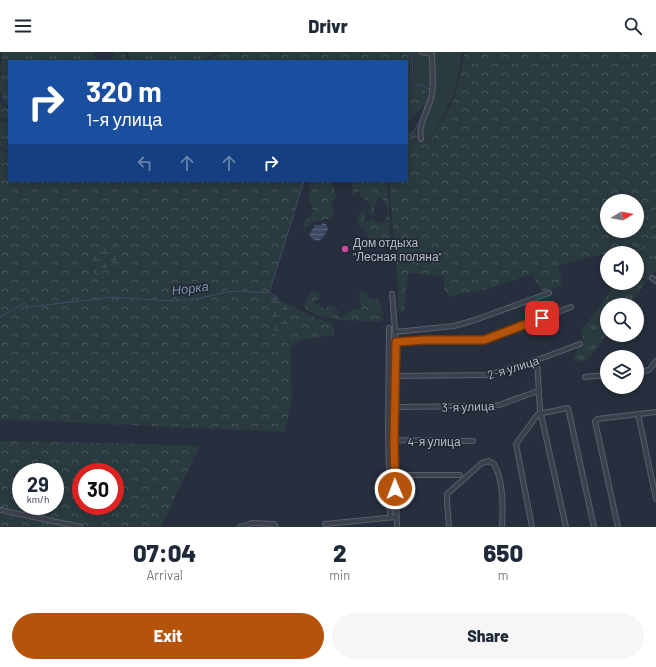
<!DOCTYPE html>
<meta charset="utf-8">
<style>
:root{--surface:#fff;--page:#f6f6f7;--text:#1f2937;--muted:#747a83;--accent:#b45309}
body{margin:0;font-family:Barlow,sans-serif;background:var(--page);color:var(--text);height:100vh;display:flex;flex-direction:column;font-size:15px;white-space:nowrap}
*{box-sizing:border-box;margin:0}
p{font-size:13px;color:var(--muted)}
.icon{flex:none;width:22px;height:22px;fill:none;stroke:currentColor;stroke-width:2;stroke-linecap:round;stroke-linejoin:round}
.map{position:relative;height:475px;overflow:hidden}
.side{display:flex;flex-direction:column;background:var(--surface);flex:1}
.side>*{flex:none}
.banner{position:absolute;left:8px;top:8px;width:400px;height:122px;border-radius:0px;box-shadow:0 2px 10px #0003;background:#1a4fa0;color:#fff;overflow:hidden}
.needle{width:26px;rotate:80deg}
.controls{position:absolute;left:600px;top:142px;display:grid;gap:8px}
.controls a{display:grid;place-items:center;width:44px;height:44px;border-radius:50%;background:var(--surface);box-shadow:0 2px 10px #0003;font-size:20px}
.speed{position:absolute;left:12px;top:411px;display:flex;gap:8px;font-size:20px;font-weight:700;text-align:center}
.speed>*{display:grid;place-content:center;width:52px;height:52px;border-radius:50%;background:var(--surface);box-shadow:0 2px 10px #0003;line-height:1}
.speed small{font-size:10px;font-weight:400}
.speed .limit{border:6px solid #d22;background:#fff;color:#111}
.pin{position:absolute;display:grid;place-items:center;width:34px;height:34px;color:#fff;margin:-17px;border-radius:8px;box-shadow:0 2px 6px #0006}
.me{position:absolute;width:44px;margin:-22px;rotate:359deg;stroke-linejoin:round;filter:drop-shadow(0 0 3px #0008)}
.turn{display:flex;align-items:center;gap:14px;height:84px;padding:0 12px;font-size:18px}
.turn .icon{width:52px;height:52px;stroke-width:2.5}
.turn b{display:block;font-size:28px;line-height:34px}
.lanes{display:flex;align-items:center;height:38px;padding:0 12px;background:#0003;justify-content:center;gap:20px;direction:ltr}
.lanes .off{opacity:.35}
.eta{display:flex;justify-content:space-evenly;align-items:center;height:68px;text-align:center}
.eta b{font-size:24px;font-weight:800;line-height:28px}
.button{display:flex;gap:8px;margin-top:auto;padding:8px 12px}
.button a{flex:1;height:46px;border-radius:24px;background:var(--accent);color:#fff;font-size:16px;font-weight:800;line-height:46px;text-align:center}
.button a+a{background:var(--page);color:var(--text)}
header{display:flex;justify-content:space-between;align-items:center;height:52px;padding:0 12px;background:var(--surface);font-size:18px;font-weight:800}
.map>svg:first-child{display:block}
.grass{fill:url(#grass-tufts)}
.forest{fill:url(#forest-crowns);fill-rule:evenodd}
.wetland{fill:url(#wetland-marsh)}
.garden{fill:#2a3b3f}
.water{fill:url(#water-rules)}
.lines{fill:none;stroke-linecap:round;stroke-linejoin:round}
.stream{stroke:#3e4a64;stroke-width:1}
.minor-casing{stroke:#595e6b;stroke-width:6}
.minor{stroke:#3b404d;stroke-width:4}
.route-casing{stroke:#753606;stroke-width:10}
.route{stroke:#b45309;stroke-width:7}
.hotel-dot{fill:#d1479c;stroke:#1f2532;stroke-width:1.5}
.labels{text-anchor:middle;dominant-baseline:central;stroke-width:3;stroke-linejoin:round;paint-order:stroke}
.poi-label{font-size:12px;fill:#b7bcc8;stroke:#1f2532;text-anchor:start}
.street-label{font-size:12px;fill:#b7bcc8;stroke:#1f2532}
.water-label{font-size:13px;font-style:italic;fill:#818fac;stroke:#1f2532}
</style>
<header><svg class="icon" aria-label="menu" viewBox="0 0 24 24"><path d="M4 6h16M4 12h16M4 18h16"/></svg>Drivr<svg class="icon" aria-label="search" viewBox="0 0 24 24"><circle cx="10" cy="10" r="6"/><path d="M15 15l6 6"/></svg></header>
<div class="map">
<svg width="656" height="475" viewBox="0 0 656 475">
<defs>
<pattern id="grass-tufts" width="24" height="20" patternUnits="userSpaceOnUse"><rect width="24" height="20" fill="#2a3b3f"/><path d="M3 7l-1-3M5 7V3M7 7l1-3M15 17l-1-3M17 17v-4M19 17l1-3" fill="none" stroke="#475559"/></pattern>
<pattern id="forest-crowns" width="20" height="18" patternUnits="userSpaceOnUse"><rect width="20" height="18" fill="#2a3b3f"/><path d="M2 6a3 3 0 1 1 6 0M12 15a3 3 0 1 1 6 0" fill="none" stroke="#475559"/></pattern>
<pattern id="wetland-marsh" width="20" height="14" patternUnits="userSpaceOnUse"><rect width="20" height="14" fill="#2a3b3f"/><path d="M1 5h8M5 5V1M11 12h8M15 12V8" fill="none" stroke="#475559"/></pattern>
<pattern id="water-rules" width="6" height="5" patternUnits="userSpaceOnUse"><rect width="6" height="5" fill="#3e4a64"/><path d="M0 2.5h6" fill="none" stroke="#586279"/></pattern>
</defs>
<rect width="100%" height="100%" fill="#272e3d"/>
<!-- grass -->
<path class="grass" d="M 2,0 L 93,0 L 98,9 L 9,9 L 9,54 L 4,50 L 0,38 Z
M 127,0 L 217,0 L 202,9 L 131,9 Z
M 0,69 L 9,71 L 9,99 L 0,95 Z
M 656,179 L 656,217 L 629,253 L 607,253 L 607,282 L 587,309 L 585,308 C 580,310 578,311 573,308 L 577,297 L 583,292 L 583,287 L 581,279 L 617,231 L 637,231 L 637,204 L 641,196 L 646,191 Z"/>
<!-- forest -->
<path class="forest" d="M 115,0 L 124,0 L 128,9 L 109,9 Z
M 220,0 L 411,0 L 412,34 L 428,35 L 426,53 C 422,54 410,68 407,72 L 407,9 L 206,9 Z
M 465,0 L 656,0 L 656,179 C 650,186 642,193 638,202 L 632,193 L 598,204 L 590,205 L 558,214 L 563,233 L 548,239 L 541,239 L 532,222 L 491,236 L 450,245 L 444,238 L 444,224 L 408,221 L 404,258 L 403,260 L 398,258 L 398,230 L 389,129 L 407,129 L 407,77 L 410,79 L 415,77 L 418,90 L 429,91 L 450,56 L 457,37 ZM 607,149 L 637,149 L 637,179 L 607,179 Z
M 0,50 L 1,53 L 9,58 L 9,68 L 0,66 Z
M 0,98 L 9,102 L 9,129 L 304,129 L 269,242 L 317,267 L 329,270 L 334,274 L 334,283 L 297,289 L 290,296 L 292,344 L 285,380 L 0,367 ZM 99,198 L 117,207 L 109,212 L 97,224 C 88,213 92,209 99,198 Z
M 310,129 L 333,129 L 333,134 L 336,144 L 332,150 L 333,164 L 331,167 C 320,168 312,168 305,177 L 303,174 L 306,168 L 313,160 C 312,151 305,151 311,140 L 309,134 Z
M 352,129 L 387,129 L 391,188 L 388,190 L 383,186 C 371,189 370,188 364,178 C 361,174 358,172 357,166 L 363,158 L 366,160 L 364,170 L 371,167 L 377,171 C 390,170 390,156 383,147 L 380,146 L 377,148 L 374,158 L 375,164 L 372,165 L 369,163 L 370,152 L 368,149 L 362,146 L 359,140 L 356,141 L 353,145 L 352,142 L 353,138 Z
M 313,238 L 315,241 L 319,241 L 320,247 L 317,248 L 315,251 L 322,254 L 324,257 L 327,256 L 329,253 L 332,253 L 339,260 L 338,263 L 341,265 L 353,258 L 361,256 L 359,239 C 366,241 368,242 371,248 L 377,247 C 383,252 382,261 383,268 L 377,270 C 349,267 330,271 305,257 C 304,248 308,244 313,238 Z
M 0,389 L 110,391 L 200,394 L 161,475 L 95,475 L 0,456 ZM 21,420 L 55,420 L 55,454 L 21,454 ZM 81,420 L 115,420 L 115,454 L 81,454 Z
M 0,462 L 9,463 L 69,475 L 0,475 Z"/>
<!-- wetland -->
<path class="wetland" d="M 109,190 L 117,195 L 117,207 C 109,212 105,219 97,225 C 85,209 97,200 109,190 Z
M 278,246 L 290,256 L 286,280 L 279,288 C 272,276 270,265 269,252 L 273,247 Z"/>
<!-- garden -->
<path class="garden" d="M 414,0 L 462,0 C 460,12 459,25 455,37 C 449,56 439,74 428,90 L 419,89 L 418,78 L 429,46 L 430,35 L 414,32 Z"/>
<!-- water -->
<path class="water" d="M 323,171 L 326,172 L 328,177 C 323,186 319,195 309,183 L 315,173 L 321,173 Z"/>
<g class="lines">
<!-- stream -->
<path class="stream" d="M 407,89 L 410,87 L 421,66 L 430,40 L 429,37 L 420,33 L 413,33 L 412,0
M 270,241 L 278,246
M 0,265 L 25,251 L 28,255 L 113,245 L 173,249 L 201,246 L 227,240 L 240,239 L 269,241 L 304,129"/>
<!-- minor casing -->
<g class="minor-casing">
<path id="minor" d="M 421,87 C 418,74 426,62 430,50 C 435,35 432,18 432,2 L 422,0
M 652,226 L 656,229
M 392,242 L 396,290 L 394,388 L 397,475
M 389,276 L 388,380 L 390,465
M 395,280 L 454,274 L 475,268 L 549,241
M 396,290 L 425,289 L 484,288 L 571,255
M 537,308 L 540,358 L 566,475
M 637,320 L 649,318 L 656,309
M 395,324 L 487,323 L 537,308 L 580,292
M 585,325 L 607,323
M 395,355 L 492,354 L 499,353 L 538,339
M 638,362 L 656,447
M 394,388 L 473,389
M 395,423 L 460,423
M 0,458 L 81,475
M 325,472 L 396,465
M 240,475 L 252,471 L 274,472 L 276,475
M 449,475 L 447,450 L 447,442 L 482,411 L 489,409 L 494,412 C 504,429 503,456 502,475
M 532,475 L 516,392 L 538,362 L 568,356 L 594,475
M 618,475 L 595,369 L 597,367 L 656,360"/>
</g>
<!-- minor -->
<use href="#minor" class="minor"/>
</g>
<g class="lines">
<!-- route casing -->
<g class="route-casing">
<path id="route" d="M 395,437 L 394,388 L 396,290 L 425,288 L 484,288 L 542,266"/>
</g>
<!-- route -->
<use href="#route" class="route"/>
</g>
<!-- markers -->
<circle class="hotel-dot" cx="345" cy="197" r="4"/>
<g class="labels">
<!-- poi labels -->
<g class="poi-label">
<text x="353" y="190">Дом отдыха<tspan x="353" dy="14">"Лесная поляна"</tspan></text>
</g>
<!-- street labels -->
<g class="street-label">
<text transform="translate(513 315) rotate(-17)">2-я улица</text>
<text transform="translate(468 354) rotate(-2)">3-я улица</text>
<text x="434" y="389">4-я улица</text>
</g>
<!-- water labels -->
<g class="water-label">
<text transform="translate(190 236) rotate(-7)">Норка</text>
</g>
</g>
</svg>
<div class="controls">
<a><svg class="needle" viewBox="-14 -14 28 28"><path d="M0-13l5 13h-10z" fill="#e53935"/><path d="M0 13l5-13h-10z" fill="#747a83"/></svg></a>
<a><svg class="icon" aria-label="sound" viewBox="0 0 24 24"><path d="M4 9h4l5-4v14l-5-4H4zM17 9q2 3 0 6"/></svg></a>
<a><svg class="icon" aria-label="search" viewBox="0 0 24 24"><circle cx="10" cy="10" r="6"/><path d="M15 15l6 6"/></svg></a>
<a><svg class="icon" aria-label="layers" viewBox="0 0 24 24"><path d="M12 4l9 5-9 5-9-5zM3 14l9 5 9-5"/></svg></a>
</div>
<div class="speed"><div>29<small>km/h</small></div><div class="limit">30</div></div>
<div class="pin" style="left:542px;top:266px;background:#d93025"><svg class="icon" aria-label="arrive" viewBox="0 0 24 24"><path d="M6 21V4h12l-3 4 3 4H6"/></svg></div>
<svg class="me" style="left:395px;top:437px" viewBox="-20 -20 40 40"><circle r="17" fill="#b45309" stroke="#fff" stroke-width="3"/><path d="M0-11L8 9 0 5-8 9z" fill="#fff"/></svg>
<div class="banner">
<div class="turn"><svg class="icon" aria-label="right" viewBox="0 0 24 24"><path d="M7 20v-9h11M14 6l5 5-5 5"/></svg><div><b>320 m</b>1-я улица</div></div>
<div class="lanes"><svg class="icon off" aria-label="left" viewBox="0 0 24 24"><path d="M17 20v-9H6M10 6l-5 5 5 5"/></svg><svg class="icon off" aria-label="ahead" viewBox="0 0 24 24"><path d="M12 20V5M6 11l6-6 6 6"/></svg><svg class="icon off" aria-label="ahead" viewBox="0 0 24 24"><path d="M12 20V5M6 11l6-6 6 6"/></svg><svg class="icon" aria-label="right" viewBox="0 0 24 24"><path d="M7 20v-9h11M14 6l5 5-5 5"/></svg></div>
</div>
</div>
<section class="side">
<div class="eta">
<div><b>07:04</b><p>Arrival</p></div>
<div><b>2</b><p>min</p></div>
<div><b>650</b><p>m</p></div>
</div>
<div class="button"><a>Exit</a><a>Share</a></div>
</section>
